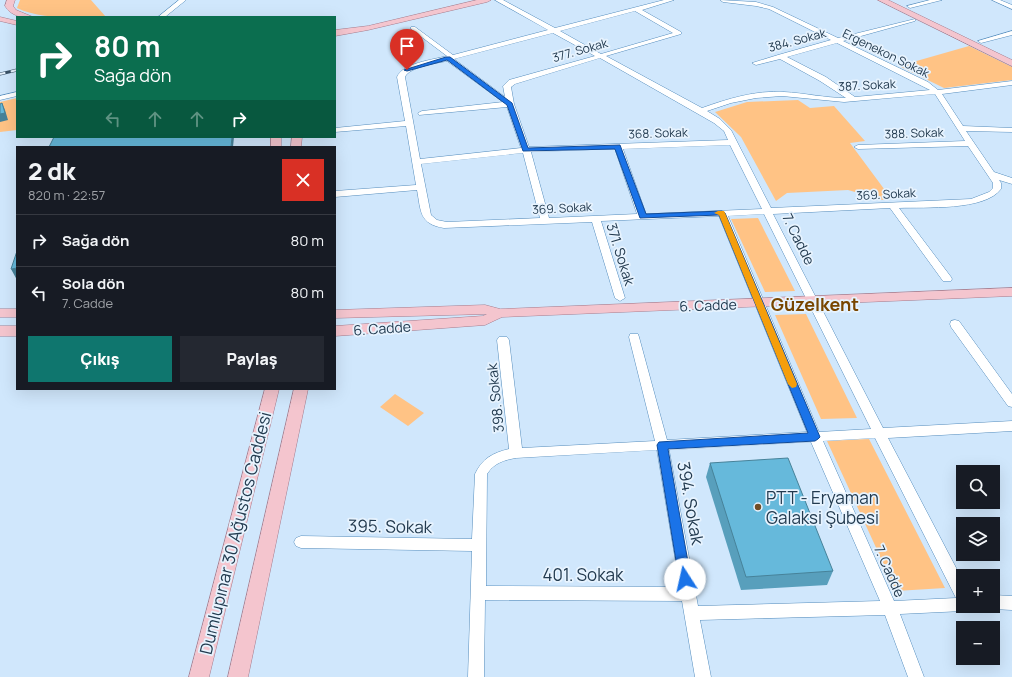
<!DOCTYPE html>
<html lang="tr">
<meta charset="utf-8">
<style>
:root{--surface:#171b24;--page:#242831;--text:#f1f3f6;--muted:#9ea1a6;--line:#363941;--accent:#0f766e}
body{margin:0;font-family:Manrope,sans-serif;background:var(--page);color:var(--text);height:100vh;display:flex;flex-direction:column;font-size:15px;white-space:nowrap}
*{box-sizing:border-box;margin:0}
p{font-size:13px;color:var(--muted)}
.icon{flex:none;width:22px;height:22px;fill:none;stroke:currentColor;stroke-width:2;stroke-linecap:round;stroke-linejoin:round}
.map{position:relative;flex:1;overflow:hidden}
.panel{position:absolute;left:16px;top:146px;width:320px;height:244px;display:flex;flex-direction:column;background:var(--surface);border-radius:0px;box-shadow:0 4px 16px #0002}
.panel>*{flex:none}
.banner{position:absolute;left:16px;top:16px;width:320px;height:122px;border-radius:0px;box-shadow:0 4px 16px #0002;background:#0b6e4f;color:#fff;overflow:hidden}
.tools{position:absolute;left:956px;top:465px;display:grid;gap:8px}
.tools a{display:grid;place-items:center;width:44px;height:44px;border-radius:0px;background:var(--surface);box-shadow:0 4px 16px #0002;font-size:20px}
.pin{position:absolute;display:grid;place-items:center;width:34px;height:34px;color:#fff;margin:-41px -17px;border-radius:50% 50% 50% 0;rotate:-45deg;box-shadow:0 0 4px #0007}
.pin .icon{rotate:45deg}
.me{position:absolute;width:44px;margin:-22px;rotate:350deg;stroke-linejoin:round;filter:drop-shadow(0 0 3px #0008)}
.turn{display:flex;align-items:center;gap:14px;height:84px;padding:0 12px;font-size:18px}
.turn .icon{width:52px;height:52px;stroke-width:2.5}
.turn b{display:block;font-size:28px;line-height:34px}
.lanes{display:flex;align-items:center;height:38px;padding:0 12px;background:#0003;justify-content:center;gap:20px;direction:ltr}
.lanes .off{opacity:.35}
.round{display:grid;place-items:center;flex:none;width:42px;height:42px;border-radius:0px;background:var(--page)}
.summary{display:flex;align-items:center;justify-content:space-between;height:68px;padding:0 12px}
h1{font-size:24px;font-weight:800;line-height:30px}
.primary-button{display:flex;gap:8px;margin-top:auto;padding:8px 12px}
.primary-button a{flex:1;height:46px;border-radius:0px;background:var(--accent);color:#fff;font-size:16px;font-weight:800;line-height:46px;text-align:center}
.primary-button a+a{background:var(--page);color:var(--text)}
ul{padding:0;list-style:none}
li{display:flex;align-items:center;gap:12px;height:52px;padding:0 12px;border-top:1px solid var(--line)}
li div{flex:1}
li b{display:block;font-size:15px}
li em{font-style:normal}
.map>svg:first-child{display:block}
.green{fill:#ffc385}
.lines{fill:none;stroke-linecap:round;stroke-linejoin:round}
.minor-casing{stroke:#558dbd;stroke-width:1}
.major-casing{stroke:#a57c8d;stroke-width:1}
.minor{fill:#fff;fill-rule:evenodd}
.major{fill:#f4c5ce;fill-rule:evenodd}
.rail-casing{stroke:#395166;stroke-width:3}
.rail{stroke:#e7f3fe;stroke-width:2;stroke-dasharray:5.5;stroke-linecap:butt}
.wall{fill:#589fbc}
.shaded-wall{fill:#478299}
.building{fill:#66b9db;stroke:#478299}
.route{fill:#1a73e8;stroke:#114b97}
.slow{fill:#f59e0b}
.poi-dot{fill:#714e27;stroke:#e7f3fe;stroke-width:1.5}
.labels{text-anchor:middle;dominant-baseline:central;stroke-width:3.5;stroke-linejoin:round;paint-order:stroke}
.far-street-label{font-size:12px;fill:#223a4f;stroke:#e7f3fe}
.street-label{font-size:14px;fill:#223a4f;stroke:#e7f3fe}
.near-poi-label{font-size:17px;fill:#223a4f;stroke:#e7f3fe;text-anchor:start}
.near-street-label{font-size:17px;fill:#223a4f;stroke:#e7f3fe}
.district-label{font-size:18px;font-weight:bold;fill:#784600;stroke:#e7f3fe}
</style>
<div class="map">
<svg width="1012" height="677" viewBox="0 0 1012 677">
<rect width="100%" height="100%" fill="#d0e7fc"/>
<!-- green -->
<path class="green" d="M 20,0 L 91,0 L 106,17 C 79,17 41,20 17,8 Z
M 969,46 L 1012,67 L 1012,80 L 944,88 L 899,66 Z
M 17,98 L 17,130 L 0,132 L 0,102 Z
M 798,100 L 810,108 L 834,106 L 865,141 L 850,143 L 890,197 L 883,200 L 848,190 L 787,193 L 776,201 L 741,137 L 715,112 L 747,102 Z
M 758,218 L 795,291 L 765,292 L 731,219 Z
M 806,314 L 857,418 L 821,419 L 775,315 Z
M 395,394 L 424,413 L 408,426 L 380,407 Z
M 869,439 L 945,588 L 896,591 L 827,441 Z"/>
<g class="lines">
<!-- minor casing -->
<g class="minor-casing">
<path id="minor" d="M 179,0 L 186,0 L 165,17 L 158,17 Z
M 495,0 L 503,0 L 555,28 L 664,0 L 674,0 L 642,10 L 681,32 L 681,34 L 606,56 L 702,108 C 727,99 756,90 784,92 C 804,93 825,98 846,98 L 820,81 L 780,59 L 756,65 L 752,63 L 778,55 L 831,40 L 769,9 L 756,6 L 723,2 L 720,0 L 756,2 L 773,7 L 838,38 L 915,19 L 915,21 L 843,41 L 928,82 L 938,90 L 1012,81 L 1012,85 L 942,94 L 963,126 L 1012,128 L 1012,132 L 966,131 L 994,172 L 1012,178 L 1012,184 L 999,180 L 1001,183 L 1001,189 C 985,211 925,207 899,208 L 951,277 L 952,279 L 951,281 L 943,281 L 890,208 L 773,214 L 883,428 L 1012,421 L 1012,431 L 888,438 L 963,581 L 963,606 L 970,606 L 968,609 L 963,611 L 900,614 L 924,677 L 908,677 L 885,615 L 700,620 L 711,677 L 695,677 L 682,601 L 485,600 L 484,677 L 468,677 L 472,551 L 301,548 L 296,546 L 294,542 L 296,538 L 301,536 L 472,539 L 475,474 C 482,459 492,453 509,449 L 497,340 L 499,337 L 507,337 L 509,340 L 522,448 L 655,441 L 629,337 L 630,334 L 638,334 L 639,337 L 667,440 L 807,432 L 719,216 L 601,221 L 625,298 L 620,301 L 615,298 L 592,222 L 444,228 C 419,224 421,211 417,190 L 335,197 L 335,191 L 416,185 L 406,126 L 335,132 L 335,128 L 405,121 L 397,77 C 403,63 432,60 447,56 L 411,29 L 411,27 L 415,27 L 453,55 L 548,30 ZM 635,11 L 673,33 L 601,54 L 560,31 ZM 553,33 L 595,56 L 509,80 L 503,86 L 505,97 L 454,59 ZM 837,43 L 922,86 L 930,90 L 855,97 L 826,77 L 787,57 ZM 600,58 L 714,123 L 724,131 L 728,140 L 529,147 L 514,104 L 511,87 L 515,84 ZM 447,61 L 503,102 L 422,111 L 418,113 L 419,115 L 507,107 L 521,148 L 420,159 L 405,77 C 409,67 437,63 447,61 ZM 935,94 L 965,141 L 858,145 L 854,147 L 858,149 L 968,146 L 993,183 L 993,188 L 989,192 L 971,199 L 771,208 L 731,130 L 720,119 L 707,111 L 731,103 L 756,98 L 782,96 L 844,102 ZM 730,145 L 762,209 L 646,214 L 623,149 ZM 615,149 L 637,214 L 549,218 L 531,152 ZM 523,153 L 540,218 L 447,222 L 437,220 L 431,215 L 421,164 ZM 764,214 L 871,429 L 819,432 L 728,216 ZM 875,438 L 956,598 L 894,601 L 823,441 ZM 811,442 L 880,601 L 698,606 L 669,450 ZM 657,450 L 680,587 L 486,586 L 487,474 C 494,463 504,460 516,458 Z
M 930,0 L 942,0 L 910,8 L 907,6 Z
M 992,0 L 1000,0 L 1012,5 L 1012,9 Z
M 1012,31 L 1012,35 L 981,43 L 978,41 Z
M 17,92 L 17,96 L 0,100 L 0,96 Z
M 955,320 L 959,321 L 1012,394 L 1012,407 L 1008,406 L 951,327 L 950,324 L 951,321 Z
M 993,595 L 1012,596 L 1012,610 L 993,609 L 988,607 L 993,606 Z"/>
</g>
<!-- major casing -->
<g class="major-casing">
<path id="major" d="M 7,0 L 15,0 L 13,6 L 16,10 L 33,17 C 21,17 12,17 5,6 Z
M 477,0 L 491,0 L 487,2 L 368,30 L 335,36 L 335,30 L 368,26 Z
M 878,0 L 888,0 L 1012,60 L 1012,66 Z
M 0,17 L 17,21 L 17,25 L 0,21 Z
M 271,137 L 281,137 L 281,147 L 271,147 Z
M 292,137 L 302,137 L 301,147 L 291,147 Z
M 1012,288 L 1012,296 L 502,317 L 485,325 L 335,336 L 335,326 L 483,316 L 487,314 L 335,318 L 335,310 L 485,305 L 500,309 Z
M 0,309 L 17,309 L 17,317 L 0,317 Z
M 0,326 L 17,326 L 17,336 L 0,336 Z
M 265,389 L 279,389 L 209,677 L 189,677 Z
M 294,389 L 308,389 L 248,677 L 228,677 Z"/>
</g>
<!-- minor -->
<use href="#minor" class="minor"/>
<!-- major -->
<use href="#major" class="major"/>
<!-- rail casing -->
<g class="rail-casing">
<path id="rail" d="M 0,74 L 17,70"/>
</g>
<!-- rail -->
<use href="#rail" class="rail"/>
</g>
<!-- wall -->
<path class="wall" d="M 710,463 L 833,571 L 827,585 L 741,590 L 706,477 Z"/>
<!-- shaded-wall -->
<path class="shaded-wall" d="M 2,103 L 5,110 L 8,120 L 0,122 L 0,114 Z
M 232,137 L 234,137 L 233,147 L 231,147 Z
M 17,268 L 17,280 L 11,269 Z"/>
<!-- building -->
<path class="building" d="M 2,103 L 5,113 L 0,114 L 0,104 Z
M 54,137 L 232,137 L 231,147 L 49,147 Z
M 17,251 L 17,268 L 11,269 Z
M 788,458 L 833,571 L 746,577 L 710,463 Z"/>
<!-- route -->
<path class="route" d="M 446,57 L 450,57 L 512,103 L 528,148 L 620,145 L 646,214 L 722,211 L 725,213 L 820,437 L 818,439 L 815,441 L 668,449 L 691,579 L 690,583 L 685,585 L 681,583 L 679,579 L 657,445 L 659,442 L 808,433 L 719,215 L 640,218 L 615,149 L 523,151 L 507,105 L 447,60 L 407,71 L 404,70 Z"/>
<!-- slow -->
<path class="slow" d="M 718,211 L 724,211 L 725,213 L 797,384 L 796,387 L 792,388 L 788,384 L 719,215 L 714,213 Z"/>
<!-- markers -->
<circle class="poi-dot" cx="758" cy="507" r="4"/>
<g class="labels">
<!-- far-street labels -->
<g class="far-street-label">
<text transform="translate(797 40) rotate(-15)">384. Sokak</text>
<text transform="translate(580 50) rotate(-16)">377. Sokak</text>
<text transform="translate(886 53) rotate(26)">Ergenekon Sokak</text>
<text transform="translate(867 85) rotate(-3)">387. Sokak</text>
<text transform="translate(658 133) rotate(-2)">368. Sokak</text>
<text transform="translate(914 133) rotate(-2)">388. Sokak</text>
<text transform="translate(886 194) rotate(-3)">369. Sokak</text>
<text transform="translate(562 208) rotate(-3)">369. Sokak</text>
</g>
<!-- street labels -->
<g class="street-label">
<text transform="translate(799 239) rotate(64)">7. Cadde</text>
<text transform="translate(621 254) rotate(73)">371. Sokak</text>
<text transform="translate(708 305) rotate(-2)">6. Cadde</text>
<text transform="translate(382 328) rotate(-4)">6. Cadde</text>
<text transform="translate(495 398) rotate(-96)">398. Sokak</text>
<text transform="translate(890 571) rotate(66)">7. Cadde</text>
</g>
<!-- near-poi labels -->
<g class="near-poi-label">
<text x="766" y="497">PTT - Eryaman<tspan x="766" dy="20">Galaksi Şubesi</tspan></text>
</g>
<!-- near-street labels -->
<g class="near-street-label">
<text transform="translate(691 503) rotate(80)">394. Sokak</text>
<text transform="translate(390 526) rotate(1)">395. Sokak</text>
<text transform="translate(235 533) rotate(-76)">Dumlupınar 30 Ağustos Caddesi</text>
<text x="583" y="574">401. Sokak</text>
</g>
<!-- district labels -->
<g class="district-label">
<text x="815" y="304">Güzelkent</text>
</g>
</g>
</svg>
<div class="tools">
<a><svg class="icon" aria-label="search" viewBox="0 0 24 24"><circle cx="10" cy="10" r="6"/><path d="M15 15l6 6"/></svg></a>
<a><svg class="icon" aria-label="layers" viewBox="0 0 24 24"><path d="M12 4l9 5-9 5-9-5zM3 14l9 5 9-5"/></svg></a>
<a>+</a>
<a>−</a>
</div>
<div class="pin" style="left:407px;top:70px;background:#d93025"><svg class="icon" aria-label="arrive" viewBox="0 0 24 24"><path d="M6 21V4h12l-3 4 3 4H6"/></svg></div>
<svg class="me" style="left:685px;top:579px" viewBox="-20 -20 40 40"><circle r="19" fill="#fff"/><path d="M0-13L10 11 0 6-10 11z" fill="#1a73e8"/></svg>
<div class="banner">
<div class="turn"><svg class="icon" aria-label="right" viewBox="0 0 24 24"><path d="M7 20v-9h11M14 6l5 5-5 5"/></svg><div><b>80 m</b>Sağa dön</div></div>
<div class="lanes"><svg class="icon off" aria-label="left" viewBox="0 0 24 24"><path d="M17 20v-9H6M10 6l-5 5 5 5"/></svg><svg class="icon off" aria-label="ahead" viewBox="0 0 24 24"><path d="M12 20V5M6 11l6-6 6 6"/></svg><svg class="icon off" aria-label="ahead" viewBox="0 0 24 24"><path d="M12 20V5M6 11l6-6 6 6"/></svg><svg class="icon" aria-label="right" viewBox="0 0 24 24"><path d="M7 20v-9h11M14 6l5 5-5 5"/></svg></div>
</div>
<section class="panel">
<div class="summary"><div><h1>2 dk</h1><p>820 m · 22:57</p></div><a class="round" style="background:#d93025;color:#fff"><svg class="icon" aria-label="close" viewBox="0 0 24 24"><path d="M6 6l12 12M18 6L6 18"/></svg></a></div>
<ul>
<li><svg class="icon" aria-label="right" viewBox="0 0 24 24"><path d="M7 20v-9h11M14 6l5 5-5 5"/></svg><div><b>Sağa dön</b></div><em>80 m</em></li>
<li><svg class="icon" aria-label="left" viewBox="0 0 24 24"><path d="M17 20v-9H6M10 6l-5 5 5 5"/></svg><div><b>Sola dön</b><p>7. Cadde</p></div><em>80 m</em></li>
</ul>
<div class="primary-button"><a>Çıkış</a><a>Paylaş</a></div>
</section>
</div>
